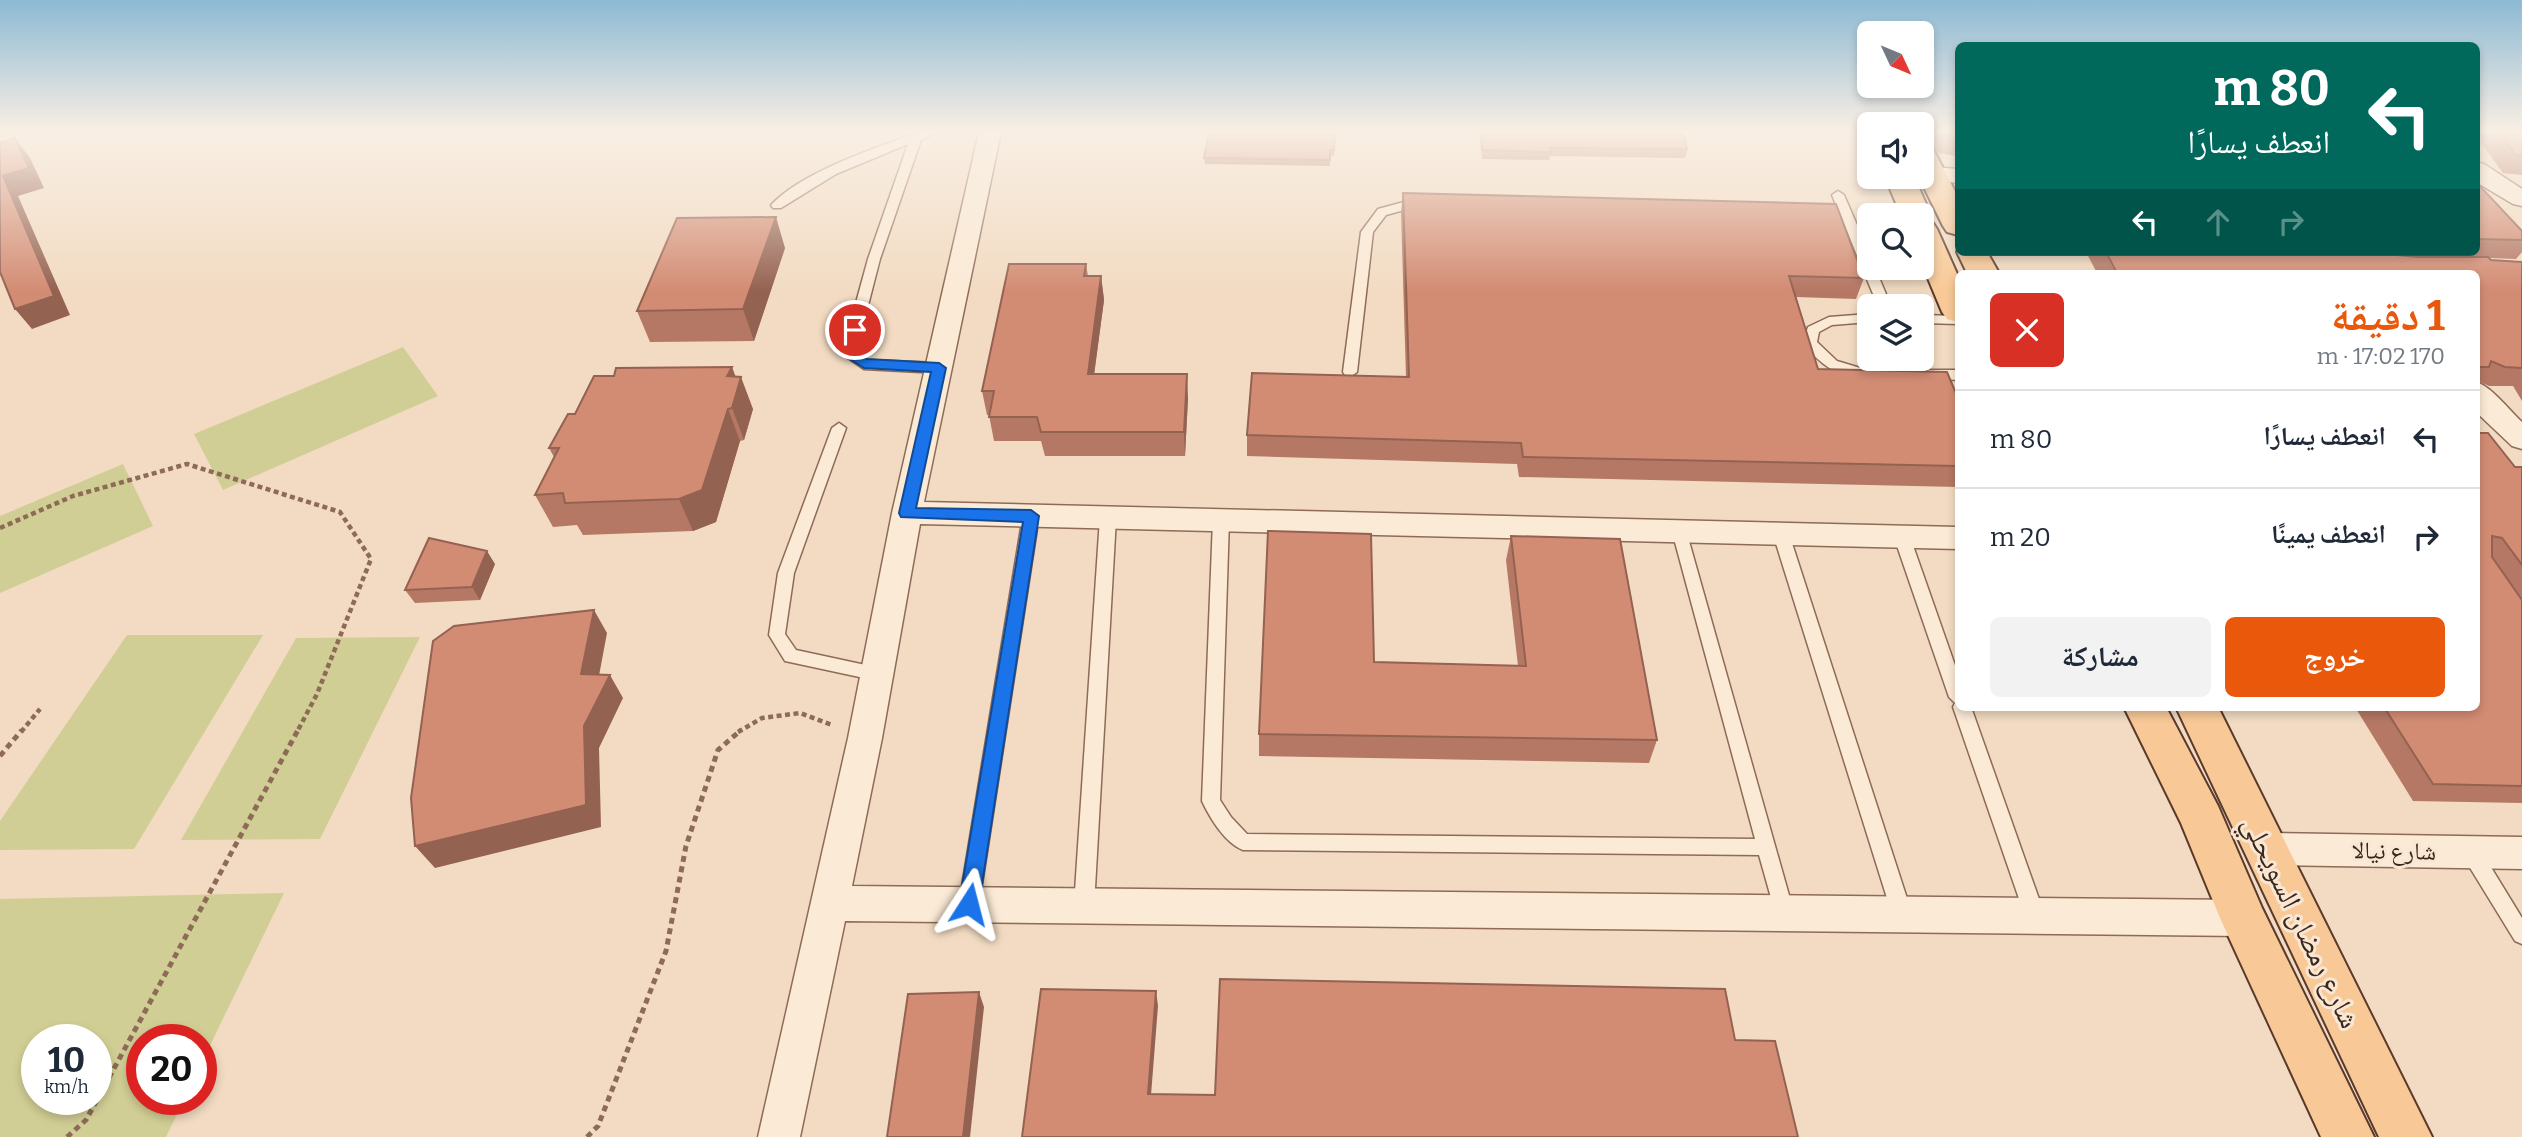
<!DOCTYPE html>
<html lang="ar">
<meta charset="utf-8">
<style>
:root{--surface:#fff;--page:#f2f2f3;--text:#1f2937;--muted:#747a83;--line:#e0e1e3;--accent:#ea580c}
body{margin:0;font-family:Bitter,"Noto Naskh Arabic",serif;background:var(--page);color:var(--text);direction:rtl;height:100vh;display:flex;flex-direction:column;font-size:26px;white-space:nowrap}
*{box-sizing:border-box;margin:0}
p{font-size:23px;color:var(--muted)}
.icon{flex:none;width:38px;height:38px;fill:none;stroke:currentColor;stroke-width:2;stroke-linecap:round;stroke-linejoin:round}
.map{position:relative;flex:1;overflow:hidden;direction:ltr}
.panel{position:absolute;left:1955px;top:270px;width:525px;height:441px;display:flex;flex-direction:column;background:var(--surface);border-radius:10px;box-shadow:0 4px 10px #0003;direction:rtl}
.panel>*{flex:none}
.guide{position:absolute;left:1955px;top:42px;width:525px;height:214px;border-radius:10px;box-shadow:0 4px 10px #0003;direction:rtl;background:#00695c;color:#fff;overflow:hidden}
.needle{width:46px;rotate:134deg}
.fabs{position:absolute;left:1857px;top:21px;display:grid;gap:14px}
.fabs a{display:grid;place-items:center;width:77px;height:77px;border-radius:10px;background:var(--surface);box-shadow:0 4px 10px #0003;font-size:35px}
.speed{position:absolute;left:21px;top:1024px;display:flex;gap:14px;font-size:35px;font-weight:700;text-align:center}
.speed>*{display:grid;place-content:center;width:91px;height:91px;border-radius:50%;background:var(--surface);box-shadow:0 4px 10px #0003;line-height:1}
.speed small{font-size:18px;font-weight:400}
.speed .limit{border:10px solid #d22;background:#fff;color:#111}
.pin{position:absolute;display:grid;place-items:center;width:60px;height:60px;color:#fff;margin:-30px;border:4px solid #fff;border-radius:50%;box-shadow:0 2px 7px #0007}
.me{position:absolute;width:77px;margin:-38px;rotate:9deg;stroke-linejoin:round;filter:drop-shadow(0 0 5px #0008)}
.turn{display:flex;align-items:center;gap:24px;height:147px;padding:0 35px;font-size:32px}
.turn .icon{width:91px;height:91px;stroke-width:2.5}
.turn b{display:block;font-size:49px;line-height:60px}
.lanes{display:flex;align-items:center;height:66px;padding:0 35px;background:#0003;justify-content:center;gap:35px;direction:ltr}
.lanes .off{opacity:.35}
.round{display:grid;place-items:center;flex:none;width:74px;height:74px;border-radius:10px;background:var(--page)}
.overview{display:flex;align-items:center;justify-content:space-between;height:119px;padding:0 35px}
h1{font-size:42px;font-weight:700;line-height:52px;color:var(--accent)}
.primary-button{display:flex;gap:14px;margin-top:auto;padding:14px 35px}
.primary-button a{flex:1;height:80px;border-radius:10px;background:var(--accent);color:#fff;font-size:28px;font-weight:700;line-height:80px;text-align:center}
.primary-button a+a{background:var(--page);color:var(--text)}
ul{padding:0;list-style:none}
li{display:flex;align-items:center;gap:21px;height:98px;padding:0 35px;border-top:2px solid var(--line)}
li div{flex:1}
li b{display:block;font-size:26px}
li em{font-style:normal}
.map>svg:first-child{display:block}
.green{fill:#d1ce95;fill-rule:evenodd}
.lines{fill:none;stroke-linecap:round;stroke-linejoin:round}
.lane-casing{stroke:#8d6b57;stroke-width:3}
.street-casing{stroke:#8d6b57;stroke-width:3}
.primary-casing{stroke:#5a3a2c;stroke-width:4}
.path-far1{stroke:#8d6b57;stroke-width:4.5;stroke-dasharray:5 3.5;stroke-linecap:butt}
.path{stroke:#8d6b57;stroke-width:5;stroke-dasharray:6 4.5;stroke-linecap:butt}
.lane{fill:#fbead6;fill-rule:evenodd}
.street{fill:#fbead6;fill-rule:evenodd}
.primary{fill:#f8c997;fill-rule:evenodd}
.wall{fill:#b57864;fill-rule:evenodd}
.shaded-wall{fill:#946251}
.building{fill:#d38c74;stroke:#946251;stroke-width:2}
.route{fill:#1a73e8;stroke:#114b97;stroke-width:2}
.labels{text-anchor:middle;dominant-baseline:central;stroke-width:6;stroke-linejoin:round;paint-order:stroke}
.street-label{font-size:24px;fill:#3c261d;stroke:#f8e7d2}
.near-street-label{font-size:28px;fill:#3c261d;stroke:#f8e7d2}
</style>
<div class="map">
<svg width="2522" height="1137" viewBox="0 0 2522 1137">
<rect width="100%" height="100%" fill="#f2dbc2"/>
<!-- green -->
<path class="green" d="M 403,347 L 438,396 L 223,490 L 194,434 Z
M 123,464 L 153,526 L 0,593 L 0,516 Z
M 127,635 L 263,635 L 134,849 L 0,850 L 0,821 Z
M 420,637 L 320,839 L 181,840 L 296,638 Z
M 284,893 L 201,1064 L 201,1040 L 142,1040 L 142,1099 L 184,1099 L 166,1137 L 0,1137 L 0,899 ZM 37,1040 L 96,1040 L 96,1099 L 37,1099 Z"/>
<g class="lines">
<!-- lane casing -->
<g class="lane-casing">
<path id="lane" d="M 920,132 L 937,132 L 921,140 L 880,259 L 856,352 L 867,360 L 939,363 L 946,368 L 939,373 L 864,369 L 842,354 L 868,259 L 908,144 L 836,174 L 781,208 L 773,208 L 771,205 C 802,172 877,147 920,132 Z
M 1838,191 L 1844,195 L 1869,253 L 1869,268 L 1875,268 L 1891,306 L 1878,306 L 1832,195 Z
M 1422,197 L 1426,198 L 1426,204 L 1386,215 L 1373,232 L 1357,372 L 1350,377 L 1345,375 L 1343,372 L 1361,232 L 1378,209 Z
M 1869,314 L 1869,322 L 1832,325 L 1819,332 L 1817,342 L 1837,361 L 1867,370 L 1869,373 L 1867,376 C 1841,382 1817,362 1803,342 L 1808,327 L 1829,317 Z
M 1922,315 L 1958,316 L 1958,324 L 1922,323 Z
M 1929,370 L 1958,370 L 1958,380 L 1924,378 L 1922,375 Z
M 839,423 L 846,428 L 794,573 L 785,634 L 796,650 L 884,669 L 886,674 L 884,679 L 878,681 L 785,661 L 769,635 L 778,573 L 832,428 Z
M 1031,510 L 1039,516 L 979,904 L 976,910 L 969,913 L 962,910 L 959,904 L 1023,516 Z
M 1108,512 L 1116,518 L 1094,906 L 1091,912 L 1084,915 L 1077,912 L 1074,906 L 1100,518 Z
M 1221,514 L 1229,520 L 1220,800 L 1231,817 L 1247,834 L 1755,839 L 1672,531 L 1680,525 L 1685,527 L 1794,913 L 1791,919 L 1784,922 L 1777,919 L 1759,855 L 1243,850 C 1225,843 1210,818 1202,801 L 1213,520 Z
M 1781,528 L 1789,534 L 1912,914 L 1909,920 L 1902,923 L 1895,920 L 1892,914 L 1773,534 Z
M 1902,531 L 1910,537 L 1958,674 L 1958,707 L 1971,707 L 2045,916 L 2042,922 L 2035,925 L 2028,922 L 2025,916 L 1953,707 L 1955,703 L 1949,697 L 1894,537 Z
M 2471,844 L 2478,846 L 2522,918 L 2522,944 L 2515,941 L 2464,858 L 2462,852 L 2464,846 Z"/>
</g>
<!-- street casing -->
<g class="street-casing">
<path id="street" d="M 979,132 L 1001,132 L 924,502 L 1958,527 L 1958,549 L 920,524 L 882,738 L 852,886 L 2243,900 L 2257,906 L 2262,918 L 2257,930 L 2243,936 L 845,921 L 800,1137 L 758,1137 L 848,738 L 892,513 Z
M 2476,162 L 2484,164 L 2522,189 L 2522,206 L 2513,204 L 2476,182 Z
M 1922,166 L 1958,169 L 1958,183 L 1914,178 L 1922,177 Z
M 2476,382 C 2491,386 2510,411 2522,422 L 2522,449 L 2512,446 L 2476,412 Z
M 2265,833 L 2522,837 L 2522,869 L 2265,865 L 2252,861 L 2246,849 L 2252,837 Z"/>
</g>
<!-- primary casing -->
<g class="primary-casing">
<path id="primary" d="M 1922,144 L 1932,147 L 1958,197 L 1958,235 L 1947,232 L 1943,226 L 1919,177 L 1922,177 Z
M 1885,177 L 1914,177 L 1931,215 L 1927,221 L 1933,223 L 1937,229 L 1958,276 L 1958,322 L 1947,319 L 1942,312 L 1922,264 L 1922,215 L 1901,215 Z
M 1958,250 L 1958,252 L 1987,252 L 1999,273 L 1967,273 L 1957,252 Z
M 2124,707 L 2166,707 L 2218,806 L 2262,908 L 2374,1137 L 2321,1137 L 2220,918 L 2181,823 Z
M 2176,707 L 2218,707 L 2432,1137 L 2379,1137 Z"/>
</g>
<!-- path-far1 -->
<path class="path-far1" d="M 0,528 L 73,496 L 187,464 L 340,512 L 371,559 L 317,694 L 297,732
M 21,732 L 40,709
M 738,732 L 762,718 L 800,713 L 832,725"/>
<!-- path -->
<path class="path" d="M 0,756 L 22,730
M 67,1137 L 86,1120 L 298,730
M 587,1137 L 598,1126 L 666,951 L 686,846 L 718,750 L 741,730"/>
<!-- lane -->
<use href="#lane" class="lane"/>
<!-- street -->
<use href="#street" class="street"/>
<!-- primary -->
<use href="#primary" class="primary"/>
</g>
<!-- wall -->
<path class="wall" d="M 1335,132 L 1334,156 L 1330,156 L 1330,166 L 1205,164 L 1204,158 Z
M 1479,132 L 1683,132 L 1687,149 L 1685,158 L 1550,156 L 1549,160 L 1482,159 Z
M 1922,132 L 1958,132 L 1958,156 L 1938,153 L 1933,144 L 1923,142 L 1922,145 Z
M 2476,132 L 2522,132 L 2522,175 L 2503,173 L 2476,136 Z
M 2476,182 L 2522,231 L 2522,252 L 2516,259 L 2489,258 L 2491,260 L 2522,262 L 2522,401 L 2513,386 L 2489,386 L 2478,381 L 2476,382 L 2476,273 L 2097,273 L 2086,252 L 2476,252 ZM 2383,254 L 2467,257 L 2417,257 Z
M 1403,193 L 1864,278 L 1856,299 L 1796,297 L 1818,369 L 1958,398 L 1958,487 L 1519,477 L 1517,464 L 1247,456 L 1247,435 L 1406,377 L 1401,213 Z
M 785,248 L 754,341 L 650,342 L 637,311 Z
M 1086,264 L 1088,276 L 1101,276 L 1104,300 L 1094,374 L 1188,398 L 1185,456 L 1045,456 L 1041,441 L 994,441 L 989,415 L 987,415 L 982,391 Z
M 732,367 L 735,377 L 753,409 L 744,440 L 740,441 L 716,522 L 693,531 L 583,535 L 577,525 L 553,527 L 535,495 L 554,457 L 549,448 L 575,414 L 614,376 Z
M 2476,433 L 2515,467 L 2522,467 L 2522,803 L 2413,801 L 2355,707 L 2476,707 Z
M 1511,536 L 1657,740 L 1649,763 L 1259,756 L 1259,734 L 1374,662 L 1518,666 L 1506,560 Z
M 495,564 L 480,600 L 415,603 L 405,590 Z"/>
<!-- shaded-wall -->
<path class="shaded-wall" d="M 15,138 L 30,158 L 44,188 L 18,196 L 70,315 L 32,329 L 15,309 L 3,176 Z
M 776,217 L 785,248 L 754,341 L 743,309 Z
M 1101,276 L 1104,300 L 1091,398 L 1088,374 Z
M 732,367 L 739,386 L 741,377 L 753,409 L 744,440 L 732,408 L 727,376 Z
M 1187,374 L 1188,398 L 1185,456 L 1184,432 Z
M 728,409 L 740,441 L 716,522 L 693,531 L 679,499 Z
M 487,551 L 495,564 L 480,600 L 472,587 Z
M 594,610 L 607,633 L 595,697 L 581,674 Z
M 610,675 L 623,698 L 599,748 L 601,827 L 435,868 L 415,846 L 584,726 Z
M 1156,991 L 1158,1006 L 1150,1108 L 1148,1094 Z
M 979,992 L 984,1007 L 970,1137 L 963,1137 Z"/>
<!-- building -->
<path class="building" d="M 1209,132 L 1335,132 L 1334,150 L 1330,150 L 1330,160 L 1204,158 Z
M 1481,132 L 1683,132 L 1687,149 L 1550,148 L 1551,152 L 1483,150 Z
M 1944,132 L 1958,132 L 1958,137 L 1946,135 Z
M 2499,132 L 2522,132 L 2522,156 L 2516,155 Z
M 15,138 L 29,168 L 3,176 L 54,296 L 15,309 L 0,272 L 0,143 Z
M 2476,182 L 2522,231 L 2522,240 L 2476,239 Z
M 1403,193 L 1836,204 L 1864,278 L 1789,276 L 1818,369 L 1947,372 L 1958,398 L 1958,466 L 1523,457 L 1521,443 L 1247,435 L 1252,373 L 1409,377 Z
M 776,217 L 743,309 L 637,311 L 677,218 Z
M 2106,252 L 2376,252 L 2376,253 L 2417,257 L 2488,257 L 2491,260 L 2522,262 L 2522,368 L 2505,367 L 2491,361 L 2489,367 L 2476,367 L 2476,273 L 2117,273 Z
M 1009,264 L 1086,264 L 1084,276 L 1101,276 L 1088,374 L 1187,374 L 1184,432 L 1041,432 L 1037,417 L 989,417 L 994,391 L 982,391 Z
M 732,367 L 727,376 L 741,377 L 732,408 L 728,409 L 702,490 L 679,499 L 565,503 L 563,493 L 535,495 L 559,448 L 549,448 L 568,414 L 575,414 L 594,376 L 614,376 L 616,368 Z
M 2476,433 L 2488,433 L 2515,467 L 2522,467 L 2522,565 L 2502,538 L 2492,536 L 2492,557 L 2522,600 L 2522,786 L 2433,784 L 2384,707 L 2476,707 Z
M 1268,531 L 1371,534 L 1374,662 L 1526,666 L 1511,536 L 1620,539 L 1657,740 L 1259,734 Z
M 429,538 L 487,551 L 472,587 L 405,590 Z
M 594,610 L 581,674 L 610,675 L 584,726 L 586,805 L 415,846 L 411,798 L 433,641 L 454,626 Z
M 1220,979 L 1725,989 L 1735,1040 L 1775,1041 L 1798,1137 L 1022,1137 L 1041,989 L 1156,991 L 1148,1094 L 1215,1095 Z
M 979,992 L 963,1137 L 887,1137 L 908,994 Z"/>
<!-- sky -->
<linearGradient id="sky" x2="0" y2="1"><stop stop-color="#8dbad4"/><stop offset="0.45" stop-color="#f9efe4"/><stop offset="1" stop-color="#f9efe4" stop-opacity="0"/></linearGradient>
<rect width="2522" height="291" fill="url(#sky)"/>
<!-- route -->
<path class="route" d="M 855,326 L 862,330 L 856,352 L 867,359 L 939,363 L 946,368 L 916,508 L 1031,510 L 1039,516 L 979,904 L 976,910 L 969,913 L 962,910 L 959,904 L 1023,522 L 901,517 L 899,513 L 931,372 L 864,368 L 842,354 L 848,330 Z"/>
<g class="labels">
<!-- street labels -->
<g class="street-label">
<text transform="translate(2394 851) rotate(1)">شارع نيالا</text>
</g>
<!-- near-street labels -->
<g class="near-street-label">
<text transform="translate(2301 922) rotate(64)">شارع رمضان السويحلي</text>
</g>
</g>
</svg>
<div class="fabs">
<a><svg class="needle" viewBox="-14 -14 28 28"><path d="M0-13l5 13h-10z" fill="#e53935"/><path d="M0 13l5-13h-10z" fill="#747a83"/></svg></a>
<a><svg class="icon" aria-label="sound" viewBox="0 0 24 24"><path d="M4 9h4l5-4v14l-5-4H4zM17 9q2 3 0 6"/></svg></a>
<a><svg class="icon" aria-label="search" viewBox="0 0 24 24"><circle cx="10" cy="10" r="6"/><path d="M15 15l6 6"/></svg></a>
<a><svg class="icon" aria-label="layers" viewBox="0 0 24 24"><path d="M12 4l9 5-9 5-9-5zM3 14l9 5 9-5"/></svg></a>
</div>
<div class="speed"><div>10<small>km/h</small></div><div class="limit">20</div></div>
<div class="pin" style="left:855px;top:330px;background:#d93025"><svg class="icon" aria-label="arrive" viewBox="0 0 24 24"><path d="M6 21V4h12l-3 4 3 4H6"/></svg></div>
<svg class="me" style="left:969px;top:904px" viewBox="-20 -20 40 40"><path d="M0-17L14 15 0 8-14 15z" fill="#1a73e8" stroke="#fff" stroke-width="4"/></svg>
<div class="guide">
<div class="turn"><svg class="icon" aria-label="left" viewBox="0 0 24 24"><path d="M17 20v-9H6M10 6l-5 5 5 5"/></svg><div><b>80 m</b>انعطف يسارًا</div></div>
<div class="lanes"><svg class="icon" aria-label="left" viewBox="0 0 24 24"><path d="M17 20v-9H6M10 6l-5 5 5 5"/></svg><svg class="icon off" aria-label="ahead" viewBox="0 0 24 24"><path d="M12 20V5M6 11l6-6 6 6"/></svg><svg class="icon off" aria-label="right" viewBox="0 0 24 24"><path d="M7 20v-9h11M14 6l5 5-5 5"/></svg></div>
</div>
<section class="panel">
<div class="overview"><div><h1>1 دقيقة</h1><p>170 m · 17:02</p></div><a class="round" style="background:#d93025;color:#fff"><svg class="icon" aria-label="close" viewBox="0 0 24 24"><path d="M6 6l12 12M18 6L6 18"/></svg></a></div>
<ul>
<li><svg class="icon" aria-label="left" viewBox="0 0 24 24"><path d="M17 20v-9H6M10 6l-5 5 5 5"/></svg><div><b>انعطف يسارًا</b></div><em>80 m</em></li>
<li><svg class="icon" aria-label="right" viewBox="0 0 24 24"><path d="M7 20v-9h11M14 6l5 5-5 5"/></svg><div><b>انعطف يمينًا</b></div><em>20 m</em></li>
</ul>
<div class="primary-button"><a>خروج</a><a>مشاركة</a></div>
</section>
</div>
